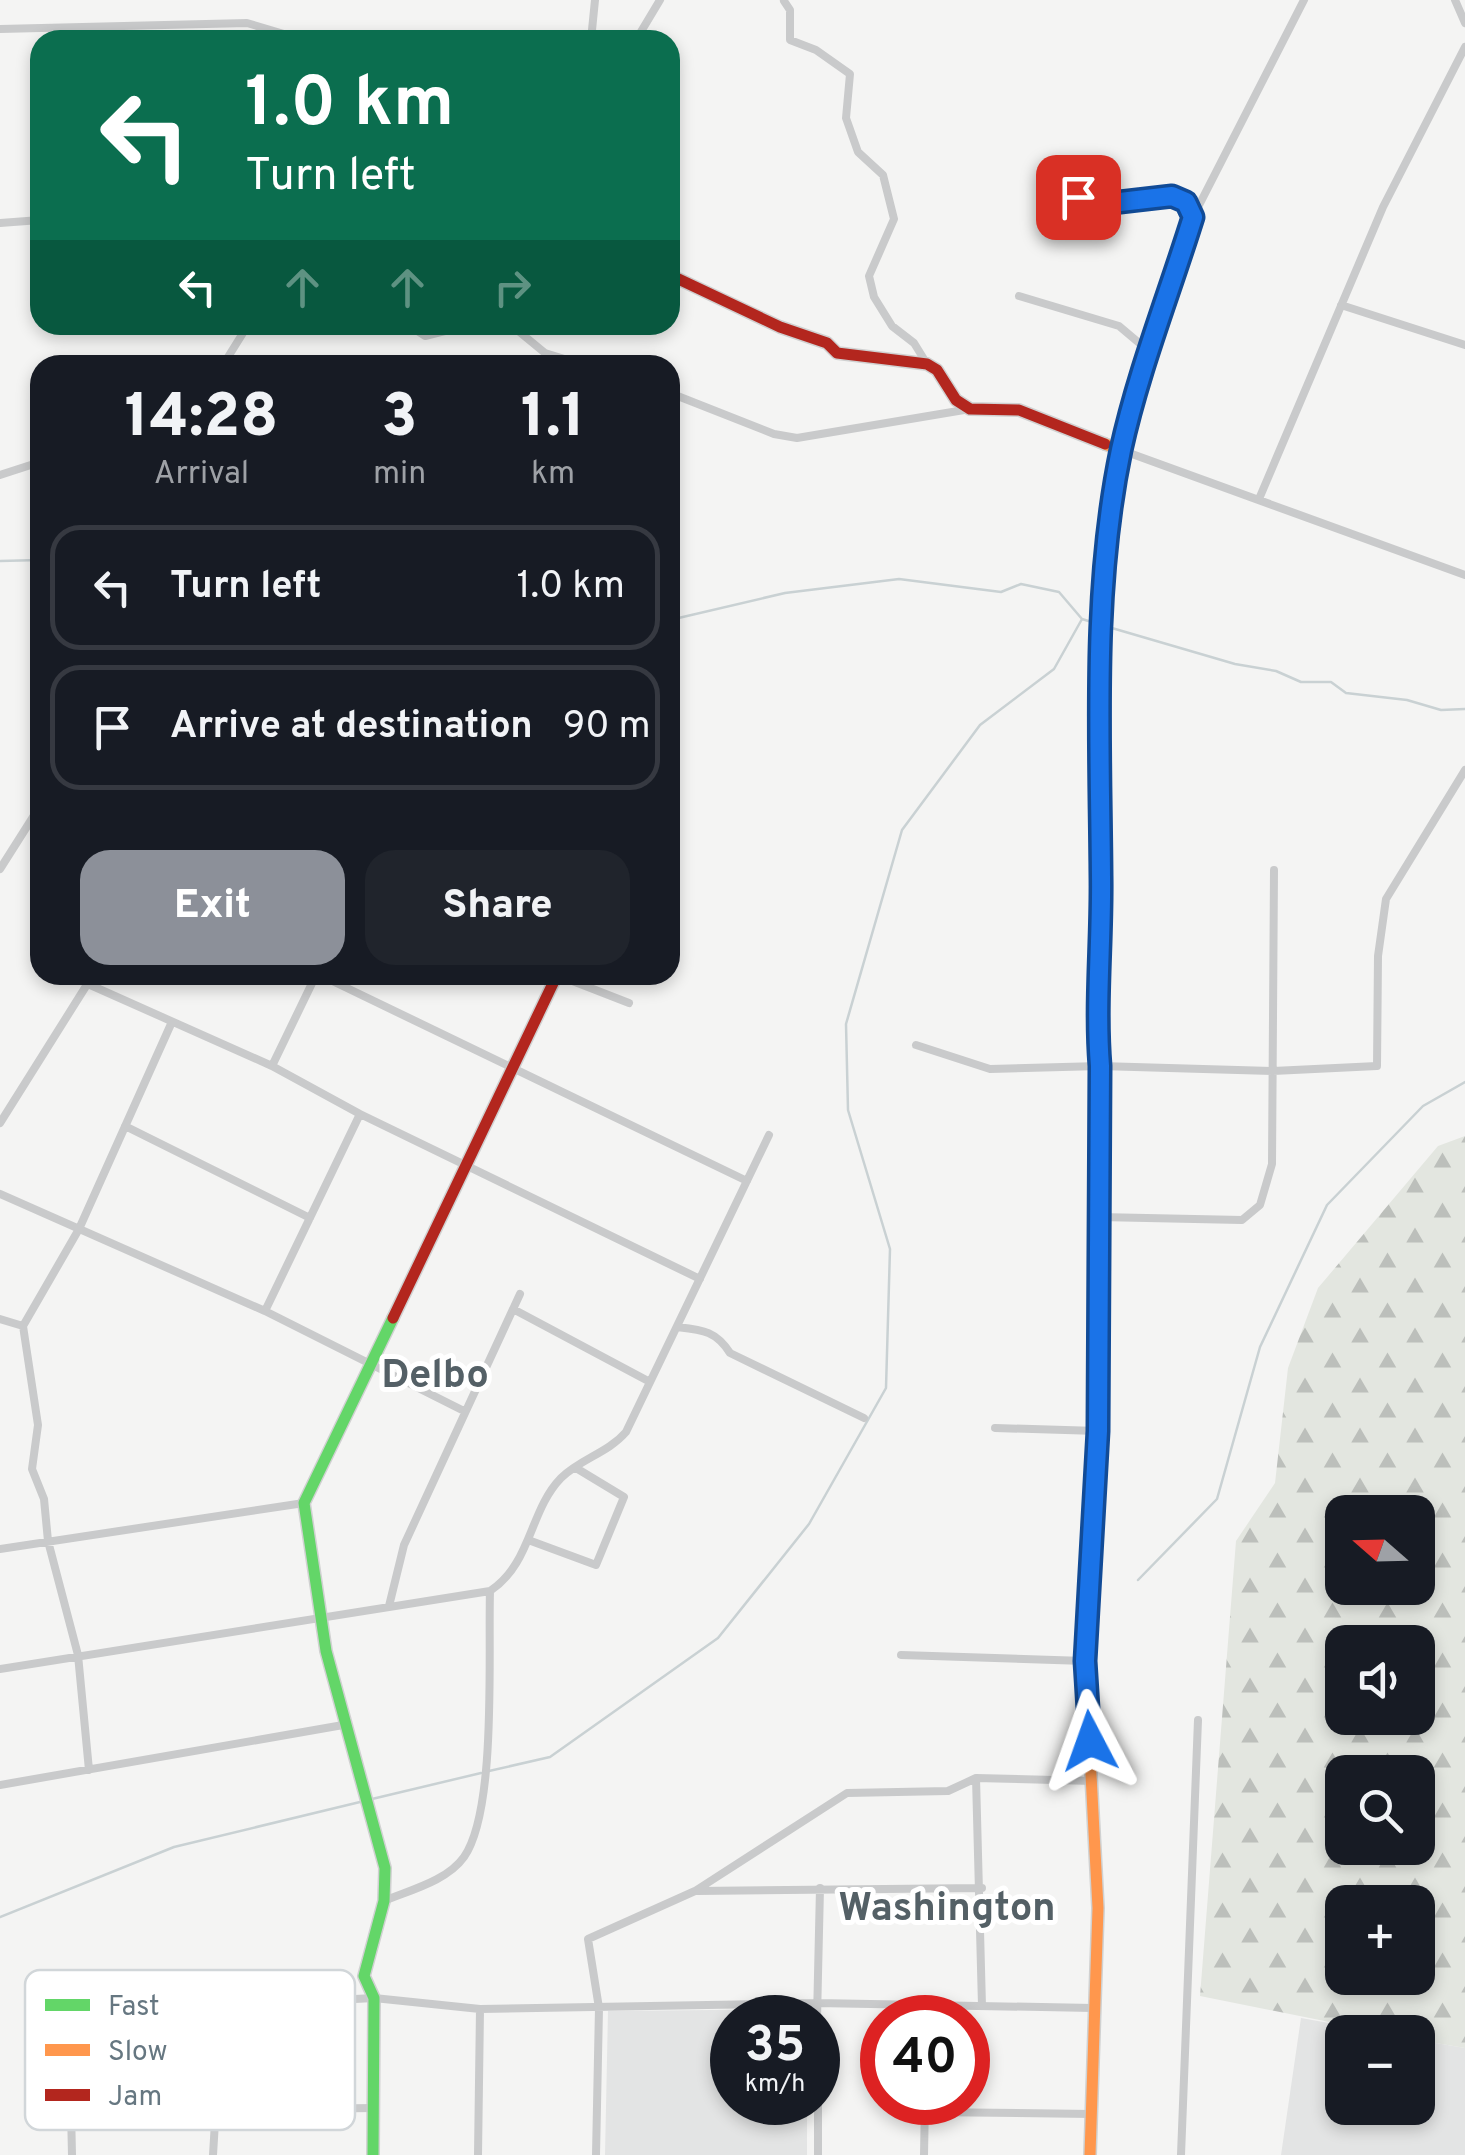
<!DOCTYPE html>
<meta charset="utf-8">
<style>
:root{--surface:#171b24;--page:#20242c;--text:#f1f3f6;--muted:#9ea1a6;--line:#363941;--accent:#8c9099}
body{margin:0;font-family:Overpass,sans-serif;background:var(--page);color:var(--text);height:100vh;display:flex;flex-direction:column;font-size:38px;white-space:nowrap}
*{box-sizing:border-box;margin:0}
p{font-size:32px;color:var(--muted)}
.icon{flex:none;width:55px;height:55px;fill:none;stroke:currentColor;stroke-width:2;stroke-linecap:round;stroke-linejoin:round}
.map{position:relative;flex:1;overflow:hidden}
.panel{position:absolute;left:30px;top:355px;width:650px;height:630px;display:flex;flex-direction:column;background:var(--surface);border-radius:30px;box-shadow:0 5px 15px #0003}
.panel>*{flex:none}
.banner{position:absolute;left:30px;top:30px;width:650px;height:305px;border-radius:30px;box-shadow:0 5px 15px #0003;background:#0b6e4f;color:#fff;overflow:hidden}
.needle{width:65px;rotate:290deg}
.controls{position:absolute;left:1325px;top:1495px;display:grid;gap:20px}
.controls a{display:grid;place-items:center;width:110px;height:110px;border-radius:20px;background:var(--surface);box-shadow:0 5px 15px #0003;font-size:50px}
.speed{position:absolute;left:710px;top:1995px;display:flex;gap:20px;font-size:50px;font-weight:700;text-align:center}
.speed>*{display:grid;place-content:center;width:130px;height:130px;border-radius:50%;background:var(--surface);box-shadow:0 5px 15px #0003;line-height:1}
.speed small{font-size:25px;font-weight:400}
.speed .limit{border:15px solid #d22;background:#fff;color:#111}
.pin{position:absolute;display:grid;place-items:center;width:85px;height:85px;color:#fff;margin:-42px;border-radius:20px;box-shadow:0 5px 15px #0006}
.me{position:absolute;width:110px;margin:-55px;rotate:356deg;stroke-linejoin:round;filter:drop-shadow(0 0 8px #0008)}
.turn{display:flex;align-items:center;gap:35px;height:210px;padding:0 50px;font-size:45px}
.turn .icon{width:130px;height:130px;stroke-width:2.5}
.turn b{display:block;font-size:70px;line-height:85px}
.lanes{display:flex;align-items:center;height:95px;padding:0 50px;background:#0003;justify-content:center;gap:50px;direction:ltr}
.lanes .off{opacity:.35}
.eta{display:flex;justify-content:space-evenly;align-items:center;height:170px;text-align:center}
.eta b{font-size:60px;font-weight:800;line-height:70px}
.button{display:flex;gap:20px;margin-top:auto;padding:20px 50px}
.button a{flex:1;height:115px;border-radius:30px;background:var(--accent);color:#fff;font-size:40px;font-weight:800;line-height:115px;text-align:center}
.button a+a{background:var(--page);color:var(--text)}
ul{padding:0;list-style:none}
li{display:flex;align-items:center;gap:30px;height:125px;margin:0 20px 15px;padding:0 30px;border:5px solid var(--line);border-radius:30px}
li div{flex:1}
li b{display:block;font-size:38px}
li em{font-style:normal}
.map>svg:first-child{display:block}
.built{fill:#e3e4e4}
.forest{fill:url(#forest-firs);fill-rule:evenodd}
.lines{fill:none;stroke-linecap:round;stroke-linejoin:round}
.stream{stroke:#c9d1d3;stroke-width:2.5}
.fast-casing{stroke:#d0d1d1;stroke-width:14}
.slow-casing{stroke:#d0d1d1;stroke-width:14}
.jam-casing{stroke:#d0d1d1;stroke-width:14}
.street{stroke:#c9cacb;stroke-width:8}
.fast{stroke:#63d668;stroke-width:11}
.slow{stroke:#ff974d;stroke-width:11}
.jam{stroke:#b3261e;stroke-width:11}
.route-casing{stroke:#114b97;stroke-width:25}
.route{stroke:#1a73e8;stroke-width:18}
.labels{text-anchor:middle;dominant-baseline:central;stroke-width:10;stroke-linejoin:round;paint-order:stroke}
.quarter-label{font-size:40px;font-weight:bold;fill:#546066;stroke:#fff}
.key{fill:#fff;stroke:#d1d6d9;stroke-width:2.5}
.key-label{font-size:28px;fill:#667781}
</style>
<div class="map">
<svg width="1465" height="2155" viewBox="0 0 1465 2155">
<defs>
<pattern id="forest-firs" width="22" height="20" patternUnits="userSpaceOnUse" patternTransform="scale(2.5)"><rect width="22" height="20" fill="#e3e6e0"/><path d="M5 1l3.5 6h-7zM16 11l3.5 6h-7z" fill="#bcbfbb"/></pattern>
</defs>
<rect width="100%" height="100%" fill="#f4f4f3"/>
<!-- built -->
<path class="built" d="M 807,2009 L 807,2017 L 732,2018 L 732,2102 L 807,2103 L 807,2155 L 605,2155 L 608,2011 Z
M 1301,2018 L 1379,2032 L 1342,2032 L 1342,2108 L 1418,2108 L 1418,2040 L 1465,2048 L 1465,2155 L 1281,2155 Z"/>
<!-- forest -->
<path class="forest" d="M 1465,1136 L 1465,2048 L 1418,2040 L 1418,2032 L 1379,2032 L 1200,1996 L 1236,1541 L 1275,1483 L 1288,1368 L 1318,1288 L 1438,1146 ZM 1418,1512 L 1418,1588 L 1342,1588 L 1342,1512 ZM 1418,1642 L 1418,1718 L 1342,1718 L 1342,1642 ZM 1342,1772 L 1418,1772 L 1418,1848 L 1342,1848 ZM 1342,1902 L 1418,1902 L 1418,1978 L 1342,1978 Z"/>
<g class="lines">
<!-- stream -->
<path class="stream" d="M 0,561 L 40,560
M 670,620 L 785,593 L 899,579 L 1001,592 L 1021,584 L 1059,592 L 1082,619 L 1098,624
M 1105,626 L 1235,664 L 1276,671 L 1301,682 L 1331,682 L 1346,693 L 1407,700 L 1441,710 L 1465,709
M 1138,1580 L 1217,1499 L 1260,1347 L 1327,1205 L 1423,1106 L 1465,1082
M 489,1771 L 550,1757 L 718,1638 L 809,1524 L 886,1388 L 890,1249 L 848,1110 L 846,1024 L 902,830 L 980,725 L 1054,669 L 1082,619
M 372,1799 L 481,1773
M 0,1917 L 174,1847 L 360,1802"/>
<!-- fast casing -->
<g class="fast-casing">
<path id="fast" d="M 1088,1608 L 1098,1431 L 1100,1066 L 1096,1013
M 373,2155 L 374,1998 L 364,1976 L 384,1901 L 385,1868 L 326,1651 L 304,1503 L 393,1318"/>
</g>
<!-- slow casing -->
<g class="slow-casing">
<path id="slow" d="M 1096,1013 L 1101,879 L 1097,755 L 1104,581 L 1121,450 L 1105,444
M 1088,1608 L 1085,1661 L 1098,1908 L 1090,2155"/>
</g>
<!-- jam casing -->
<g class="jam-casing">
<path id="jam" d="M 670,275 L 780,327 L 827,343 L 837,353 L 927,364 L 937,370 L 956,400 L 970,409 L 1019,410 L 1105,444
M 393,1318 L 557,975"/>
</g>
<!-- street -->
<path class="street" d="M 1304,0 L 1193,217 L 1121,450 L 1465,575
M 1455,0 L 1465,23
M 784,1 L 790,10 L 790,40 L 816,50 L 850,74 L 846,118 L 858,152 L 883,175 L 894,219 L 869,276 L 874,297 L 892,326 L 914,343 L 927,364
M 0,29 L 247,23 L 304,40
M 591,40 L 595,0
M 636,40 L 660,0
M 1078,197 L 1120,202 L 1172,197 L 1186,202 L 1193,217
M 0,223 L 40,220
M 1019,296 L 1119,326 L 1151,353
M 1341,305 L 1465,345
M 408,325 L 425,336 L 469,325
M 511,325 L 545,353 L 584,365
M 223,365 L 248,325
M 670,393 L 774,434 L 797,438 L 970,409
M 0,475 L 40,462
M 1259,499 L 1383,207 L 1465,47
M 0,869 L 40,806
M 320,975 L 747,1181
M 557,975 L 629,1003
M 88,984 L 272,1066 L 360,1114 L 700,1279
M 916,1045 L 990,1069 L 1100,1066 L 1273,1071 L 1377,1066 L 1378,956 L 1386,899 L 1465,770
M 272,1066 L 316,975
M 0,1123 L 93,975
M 125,1126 L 310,1218
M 0,1194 L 265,1311 L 464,1411
M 1099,1217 L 1242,1220 L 1260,1205 L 1272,1164 L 1274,870
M 513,1309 L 650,1382
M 265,1311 L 360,1114
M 0,1319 L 23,1326 L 38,1425 L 32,1469 L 44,1499 L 48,1541 L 78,1655 L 89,1770
M 23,1326 L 79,1229 L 171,1024
M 677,1327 C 703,1330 716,1331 730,1353 L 864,1418
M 995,1428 L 1098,1431
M 531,1541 L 596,1565 L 624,1497 L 576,1468
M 0,1549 L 304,1503
M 389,1606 L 404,1545 L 520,1294
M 901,1655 L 1085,1661
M 0,1669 L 490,1591 C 532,1563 529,1511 561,1478 C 580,1459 608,1453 626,1432 L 769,1135
M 976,1778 L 982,2006
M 0,1785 L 343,1725
M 697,1891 L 982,1888
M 384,1901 C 410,1890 447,1881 464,1857 C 497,1810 488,1652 490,1591
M 817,2018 L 820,1888
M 818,2072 L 818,2155
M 71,2110 L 72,2155
M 216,2110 L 374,2108
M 925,2112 L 1092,2114
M 213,2155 L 222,2006 L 374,1998 L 480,2009 L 817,2003 L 1093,2008
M 478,2155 L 480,2009
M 596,2155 L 599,2008 L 588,1939 L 695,1891 L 847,1793 L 948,1791 L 976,1778 L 1093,1781
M 924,2155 L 925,2102
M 1181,2155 L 1198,1720"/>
<!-- fast -->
<use href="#fast" class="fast"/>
<!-- slow -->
<use href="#slow" class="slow"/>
<!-- jam -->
<use href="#jam" class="jam"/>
</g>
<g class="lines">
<!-- route casing -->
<g class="route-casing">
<path id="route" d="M 1078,197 L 1120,202 L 1172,196 L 1186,202 L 1193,217 C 1169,294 1138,372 1121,450 C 1092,589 1100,735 1101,876 C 1102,940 1095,1003 1100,1066 L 1098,1431 L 1085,1661 L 1090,1741"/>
</g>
<!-- route -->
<use href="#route" class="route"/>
</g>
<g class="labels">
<!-- quarter labels -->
<g class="quarter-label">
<text x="435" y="1377">Delbo</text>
<text x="947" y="1910">Washington</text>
</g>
</g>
<!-- legend -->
<rect x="25" y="1970" width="330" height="160" rx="15" class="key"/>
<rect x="45" y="1999" width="45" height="12" fill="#63d668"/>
<rect x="45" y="2044" width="45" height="12" fill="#ff974d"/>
<rect x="45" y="2089" width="45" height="12" fill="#b3261e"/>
<g class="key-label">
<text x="108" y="2015">Fast</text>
<text x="108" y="2060">Slow</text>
<text x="108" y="2105">Jam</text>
</g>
</svg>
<div class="controls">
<a><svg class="needle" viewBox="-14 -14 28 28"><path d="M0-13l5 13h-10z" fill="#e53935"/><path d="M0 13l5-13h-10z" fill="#9ea1a6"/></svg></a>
<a><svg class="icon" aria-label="sound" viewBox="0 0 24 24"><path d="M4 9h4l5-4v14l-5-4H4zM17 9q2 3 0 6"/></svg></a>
<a><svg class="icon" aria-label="search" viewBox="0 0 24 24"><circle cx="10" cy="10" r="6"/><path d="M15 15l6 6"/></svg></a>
<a>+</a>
<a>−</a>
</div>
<div class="speed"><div>35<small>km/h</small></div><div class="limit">40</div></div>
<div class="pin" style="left:1078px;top:197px;background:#d93025"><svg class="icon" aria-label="arrive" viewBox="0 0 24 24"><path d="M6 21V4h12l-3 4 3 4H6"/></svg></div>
<svg class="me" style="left:1090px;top:1741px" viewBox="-20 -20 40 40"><path d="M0-17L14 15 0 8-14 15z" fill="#1a73e8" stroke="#fff" stroke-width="4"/></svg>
<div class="banner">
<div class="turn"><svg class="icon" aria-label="left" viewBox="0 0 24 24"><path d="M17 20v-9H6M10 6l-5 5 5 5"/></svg><div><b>1.0 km</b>Turn left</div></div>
<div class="lanes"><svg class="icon" aria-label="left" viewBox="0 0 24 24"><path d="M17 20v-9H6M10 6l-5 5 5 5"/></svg><svg class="icon off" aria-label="ahead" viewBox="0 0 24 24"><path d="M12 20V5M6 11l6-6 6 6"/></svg><svg class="icon off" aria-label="ahead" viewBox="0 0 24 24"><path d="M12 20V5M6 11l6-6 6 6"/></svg><svg class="icon off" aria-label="right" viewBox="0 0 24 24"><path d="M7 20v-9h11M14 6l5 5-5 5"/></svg></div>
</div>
<section class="panel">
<div class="eta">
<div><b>14:28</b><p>Arrival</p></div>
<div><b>3</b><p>min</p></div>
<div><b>1.1</b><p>km</p></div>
</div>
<ul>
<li><svg class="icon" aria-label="left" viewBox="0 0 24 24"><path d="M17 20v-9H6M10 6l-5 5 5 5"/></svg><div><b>Turn left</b></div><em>1.0 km</em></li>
<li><svg class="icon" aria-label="arrive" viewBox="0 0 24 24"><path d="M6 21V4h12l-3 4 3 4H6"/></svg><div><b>Arrive at destination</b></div><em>90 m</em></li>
</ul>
<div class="button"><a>Exit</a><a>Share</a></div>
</section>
</div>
